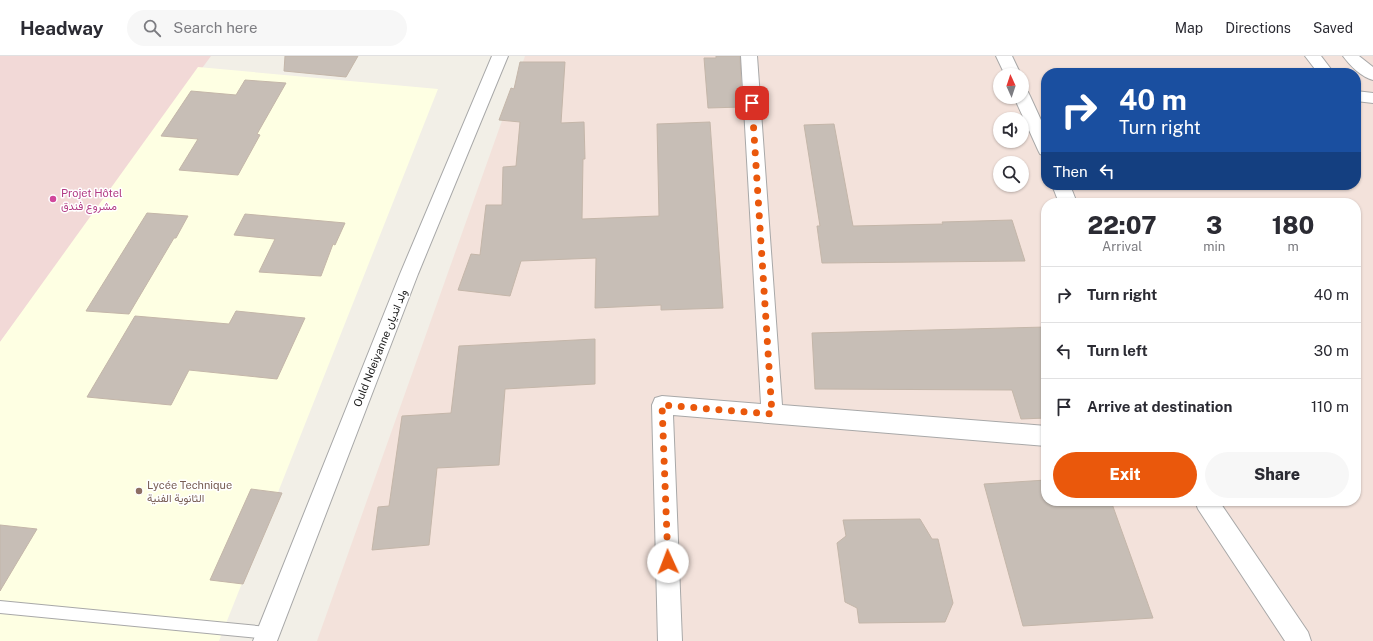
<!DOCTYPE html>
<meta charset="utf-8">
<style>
:root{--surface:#fff;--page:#f7f7f7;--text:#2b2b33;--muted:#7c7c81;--line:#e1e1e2;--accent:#ea580c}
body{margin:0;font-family:"Public Sans",Vazirmatn,sans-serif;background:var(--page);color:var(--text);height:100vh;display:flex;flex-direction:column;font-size:15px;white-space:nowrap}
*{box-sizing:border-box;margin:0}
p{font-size:13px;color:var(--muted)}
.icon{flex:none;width:22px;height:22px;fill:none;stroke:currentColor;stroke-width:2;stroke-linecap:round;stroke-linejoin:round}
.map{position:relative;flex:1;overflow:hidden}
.panel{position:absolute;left:1041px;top:142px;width:320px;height:308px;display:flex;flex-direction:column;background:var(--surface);border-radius:16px;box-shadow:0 1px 3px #0004}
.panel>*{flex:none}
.hud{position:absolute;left:1041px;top:12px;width:320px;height:122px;border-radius:16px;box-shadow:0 1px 3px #0004;background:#1a4fa0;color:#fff;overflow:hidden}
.needle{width:26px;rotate:357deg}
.buttons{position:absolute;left:993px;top:12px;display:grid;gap:8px}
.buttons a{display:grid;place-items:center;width:36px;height:36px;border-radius:50%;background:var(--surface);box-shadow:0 1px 3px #0004;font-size:20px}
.pin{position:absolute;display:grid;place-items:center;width:34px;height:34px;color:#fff;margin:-17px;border-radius:8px;box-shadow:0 2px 6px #0006}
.me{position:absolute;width:44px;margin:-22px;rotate:358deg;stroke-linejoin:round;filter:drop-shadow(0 0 3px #0008)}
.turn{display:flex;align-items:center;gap:14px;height:84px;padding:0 12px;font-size:18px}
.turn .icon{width:52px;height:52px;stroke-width:2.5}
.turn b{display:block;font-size:28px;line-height:34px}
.then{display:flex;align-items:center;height:38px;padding:0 12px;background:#0003;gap:8px;font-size:15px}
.eta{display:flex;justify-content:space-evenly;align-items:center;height:68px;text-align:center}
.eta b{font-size:24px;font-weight:800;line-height:28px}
.button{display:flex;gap:8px;margin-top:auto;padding:8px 12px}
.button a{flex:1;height:46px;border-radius:24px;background:var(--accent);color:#fff;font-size:16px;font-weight:800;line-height:46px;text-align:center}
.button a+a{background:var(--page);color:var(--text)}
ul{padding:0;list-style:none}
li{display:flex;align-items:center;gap:12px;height:56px;padding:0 12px;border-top:1px solid var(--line)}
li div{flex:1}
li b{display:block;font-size:15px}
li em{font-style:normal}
header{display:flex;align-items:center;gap:24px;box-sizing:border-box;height:56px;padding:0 20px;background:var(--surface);border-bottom:1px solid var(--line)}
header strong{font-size:19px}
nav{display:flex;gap:22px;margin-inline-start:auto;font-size:14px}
.search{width:280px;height:36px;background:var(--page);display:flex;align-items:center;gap:10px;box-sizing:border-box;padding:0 14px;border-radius:22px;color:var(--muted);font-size:15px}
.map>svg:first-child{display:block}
.commercial{fill:#f2d9d7}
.education{fill:#feffe3}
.military{fill:#f3e2db;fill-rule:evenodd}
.building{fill:#c7beb6;stroke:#c4b6a9}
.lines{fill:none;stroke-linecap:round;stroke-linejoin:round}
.service-casing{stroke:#a8a8a8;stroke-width:2}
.minor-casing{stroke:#a8a8a8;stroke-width:2}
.service{fill:#fff;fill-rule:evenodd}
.minor{fill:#fff;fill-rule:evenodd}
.route{stroke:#ea580c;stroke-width:7;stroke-dasharray:0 12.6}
.hotel-dot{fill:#d1479c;stroke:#fff;stroke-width:1.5}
.education-dot{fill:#8d6e63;stroke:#fff;stroke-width:1.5}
.labels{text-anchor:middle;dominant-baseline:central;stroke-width:3;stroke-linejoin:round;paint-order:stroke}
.hotel-label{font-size:11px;fill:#b23c85;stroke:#fff;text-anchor:start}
.street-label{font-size:11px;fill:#212121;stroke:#fff}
.education-label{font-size:11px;fill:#785e54;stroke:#fff;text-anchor:start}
</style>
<header>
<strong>Headway</strong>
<div class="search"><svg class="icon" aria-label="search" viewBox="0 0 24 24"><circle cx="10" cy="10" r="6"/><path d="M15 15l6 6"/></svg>Search here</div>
<nav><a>Map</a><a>Directions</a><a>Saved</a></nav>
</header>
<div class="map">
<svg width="1373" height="585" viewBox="0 0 1373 585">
<rect width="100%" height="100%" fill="#f2efe7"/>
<!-- commercial -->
<path class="commercial" d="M 0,0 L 211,0 L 0,286 Z"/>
<!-- education -->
<path class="education" d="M 198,11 L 438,33 L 219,585 L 0,585 L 0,286 Z"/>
<!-- military -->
<path class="military" d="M 525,0 L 1373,0 L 1373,585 L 317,585 ZM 1046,17 L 1356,17 L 1356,129 L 1046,129 ZM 1000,19 L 1022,19 L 1022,41 L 1000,41 ZM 1000,63 L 1022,63 L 1022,85 L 1000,85 ZM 1000,107 L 1022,107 L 1022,129 L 1000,129 ZM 1046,147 L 1356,147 L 1356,445 L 1046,445 Z"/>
<!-- building -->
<path class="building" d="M 285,0 L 358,0 L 346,21 L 284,15 Z
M 716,0 L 740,0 L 742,51 L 708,52 L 704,2 L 716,2 Z
M 520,6 L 565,6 L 561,67 L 584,66 L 585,103 L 583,103 L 582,163 L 659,160 L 657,68 L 710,66 L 723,252 L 661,254 L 661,249 L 595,252 L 596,202 L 521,205 L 510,240 L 458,234 L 471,198 L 480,199 L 486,149 L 502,149 L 503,111 L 516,110 L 520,66 L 499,64 L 511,32 L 514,33 Z
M 245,24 L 286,27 L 257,78 L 260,79 L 238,119 L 179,114 L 198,83 L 161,80 L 191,35 L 236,39 Z
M 834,68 L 853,170 L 943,168 L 942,166 L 1012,164 L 1025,205 L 822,207 L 817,170 L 820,170 L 804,69 Z
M 147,157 L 188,160 L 176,182 L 174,182 L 129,258 L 86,255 Z
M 245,158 L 345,167 L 335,189 L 333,188 L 321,220 L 259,216 L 275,183 L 234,179 Z
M 236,255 L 305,262 L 277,323 L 189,314 L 171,349 L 87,341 L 135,260 L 229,268 Z
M 1046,271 L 1046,362 L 1021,363 L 1012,334 L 815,333 L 812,277 Z
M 595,283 L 595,328 L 505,333 L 499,409 L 437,412 L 429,489 L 372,494 L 378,451 L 389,450 L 402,360 L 451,357 L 459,290 Z
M 1046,424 L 1046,445 L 1111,445 L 1153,562 L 1023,570 L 984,428 Z
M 251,433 L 282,437 L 243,528 L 210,524 Z
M 920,463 L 932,483 L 938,483 L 953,547 L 945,566 L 859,567 L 857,552 L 845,546 L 837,487 L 846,480 L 843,464 Z
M 0,469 L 37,473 L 0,535 Z"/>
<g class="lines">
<!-- service casing -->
<g class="service-casing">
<path id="service" d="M 0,545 L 268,571 L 272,573 L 274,577 L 272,581 L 268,583 L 0,557 Z"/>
</g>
<!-- minor casing -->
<g class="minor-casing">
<path id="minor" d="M 492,0 L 508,0 L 418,218 L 277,585 L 253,585 L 400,218 Z
M 741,0 L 757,0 L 782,349 L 1046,370 L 1046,390 L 673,359 L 682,585 L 658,585 L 652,349 L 655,342 L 662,340 L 761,348 Z
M 996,0 L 1012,0 L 1021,19 L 1005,19 Z
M 1305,0 L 1321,0 L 1334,17 L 1318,17 Z
M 1343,0 L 1359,0 L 1373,11 L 1373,24 C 1362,21 1350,10 1343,0 Z
M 1022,35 L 1028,36 L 1030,40 L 1046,75 L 1046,100 L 1040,98 L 1038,94 L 1014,41 L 1022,41 Z
M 1356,35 L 1373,37 L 1373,47 L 1356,45 Z
M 1052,129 L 1070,129 L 1077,147 L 1059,147 Z
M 1195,445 L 1219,445 L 1308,576 L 1311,585 L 1285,585 L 1198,453 Z"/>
</g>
<!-- service -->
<use href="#service" class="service"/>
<!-- minor -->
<use href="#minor" class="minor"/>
</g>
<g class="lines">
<!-- route -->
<path class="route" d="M 668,506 L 662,349 L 772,358 L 752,47"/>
</g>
<!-- markers -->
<circle class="hotel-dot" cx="53" cy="143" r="4"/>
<circle class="education-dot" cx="139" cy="435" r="4"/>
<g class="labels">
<!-- hotel labels -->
<g class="hotel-label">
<text x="61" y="137">Projet Hôtel<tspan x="61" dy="13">مشروع فندق</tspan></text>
</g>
<!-- street labels -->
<g class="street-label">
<text transform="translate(380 292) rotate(-68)">Ould Ndeiyanne ولد انديان</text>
</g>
<!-- education labels -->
<g class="education-label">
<text x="147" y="429">Lycée Technique<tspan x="147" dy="13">الثانوية الفنية</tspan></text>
</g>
</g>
</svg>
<div class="buttons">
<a><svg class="needle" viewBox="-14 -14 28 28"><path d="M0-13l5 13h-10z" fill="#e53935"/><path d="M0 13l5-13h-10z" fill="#7c7c81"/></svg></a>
<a><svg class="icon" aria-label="sound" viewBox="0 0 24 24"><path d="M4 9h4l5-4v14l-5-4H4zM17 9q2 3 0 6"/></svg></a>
<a><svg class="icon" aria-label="search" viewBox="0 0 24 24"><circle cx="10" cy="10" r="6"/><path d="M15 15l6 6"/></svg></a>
</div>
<div class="pin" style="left:752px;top:47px;background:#d93025"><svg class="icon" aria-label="arrive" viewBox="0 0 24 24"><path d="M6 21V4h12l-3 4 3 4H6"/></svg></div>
<svg class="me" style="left:668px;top:506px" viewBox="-20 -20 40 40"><circle r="19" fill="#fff"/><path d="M0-13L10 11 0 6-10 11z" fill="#ea580c"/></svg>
<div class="hud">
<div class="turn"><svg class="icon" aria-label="right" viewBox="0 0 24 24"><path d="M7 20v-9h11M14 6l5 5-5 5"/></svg><div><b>40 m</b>Turn right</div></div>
<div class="then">Then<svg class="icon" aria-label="left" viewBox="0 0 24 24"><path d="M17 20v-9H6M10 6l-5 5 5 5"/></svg></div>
</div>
<section class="panel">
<div class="eta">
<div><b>22:07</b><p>Arrival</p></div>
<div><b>3</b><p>min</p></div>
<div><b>180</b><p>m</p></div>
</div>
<ul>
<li><svg class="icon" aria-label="right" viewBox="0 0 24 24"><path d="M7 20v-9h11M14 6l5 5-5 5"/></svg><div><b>Turn right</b></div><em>40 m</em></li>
<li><svg class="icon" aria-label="left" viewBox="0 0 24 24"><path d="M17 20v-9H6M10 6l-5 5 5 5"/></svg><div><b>Turn left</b></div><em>30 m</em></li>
<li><svg class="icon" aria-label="arrive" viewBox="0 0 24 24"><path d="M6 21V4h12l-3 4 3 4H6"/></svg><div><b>Arrive at destination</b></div><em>110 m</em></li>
</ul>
<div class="button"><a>Exit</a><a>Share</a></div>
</section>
</div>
